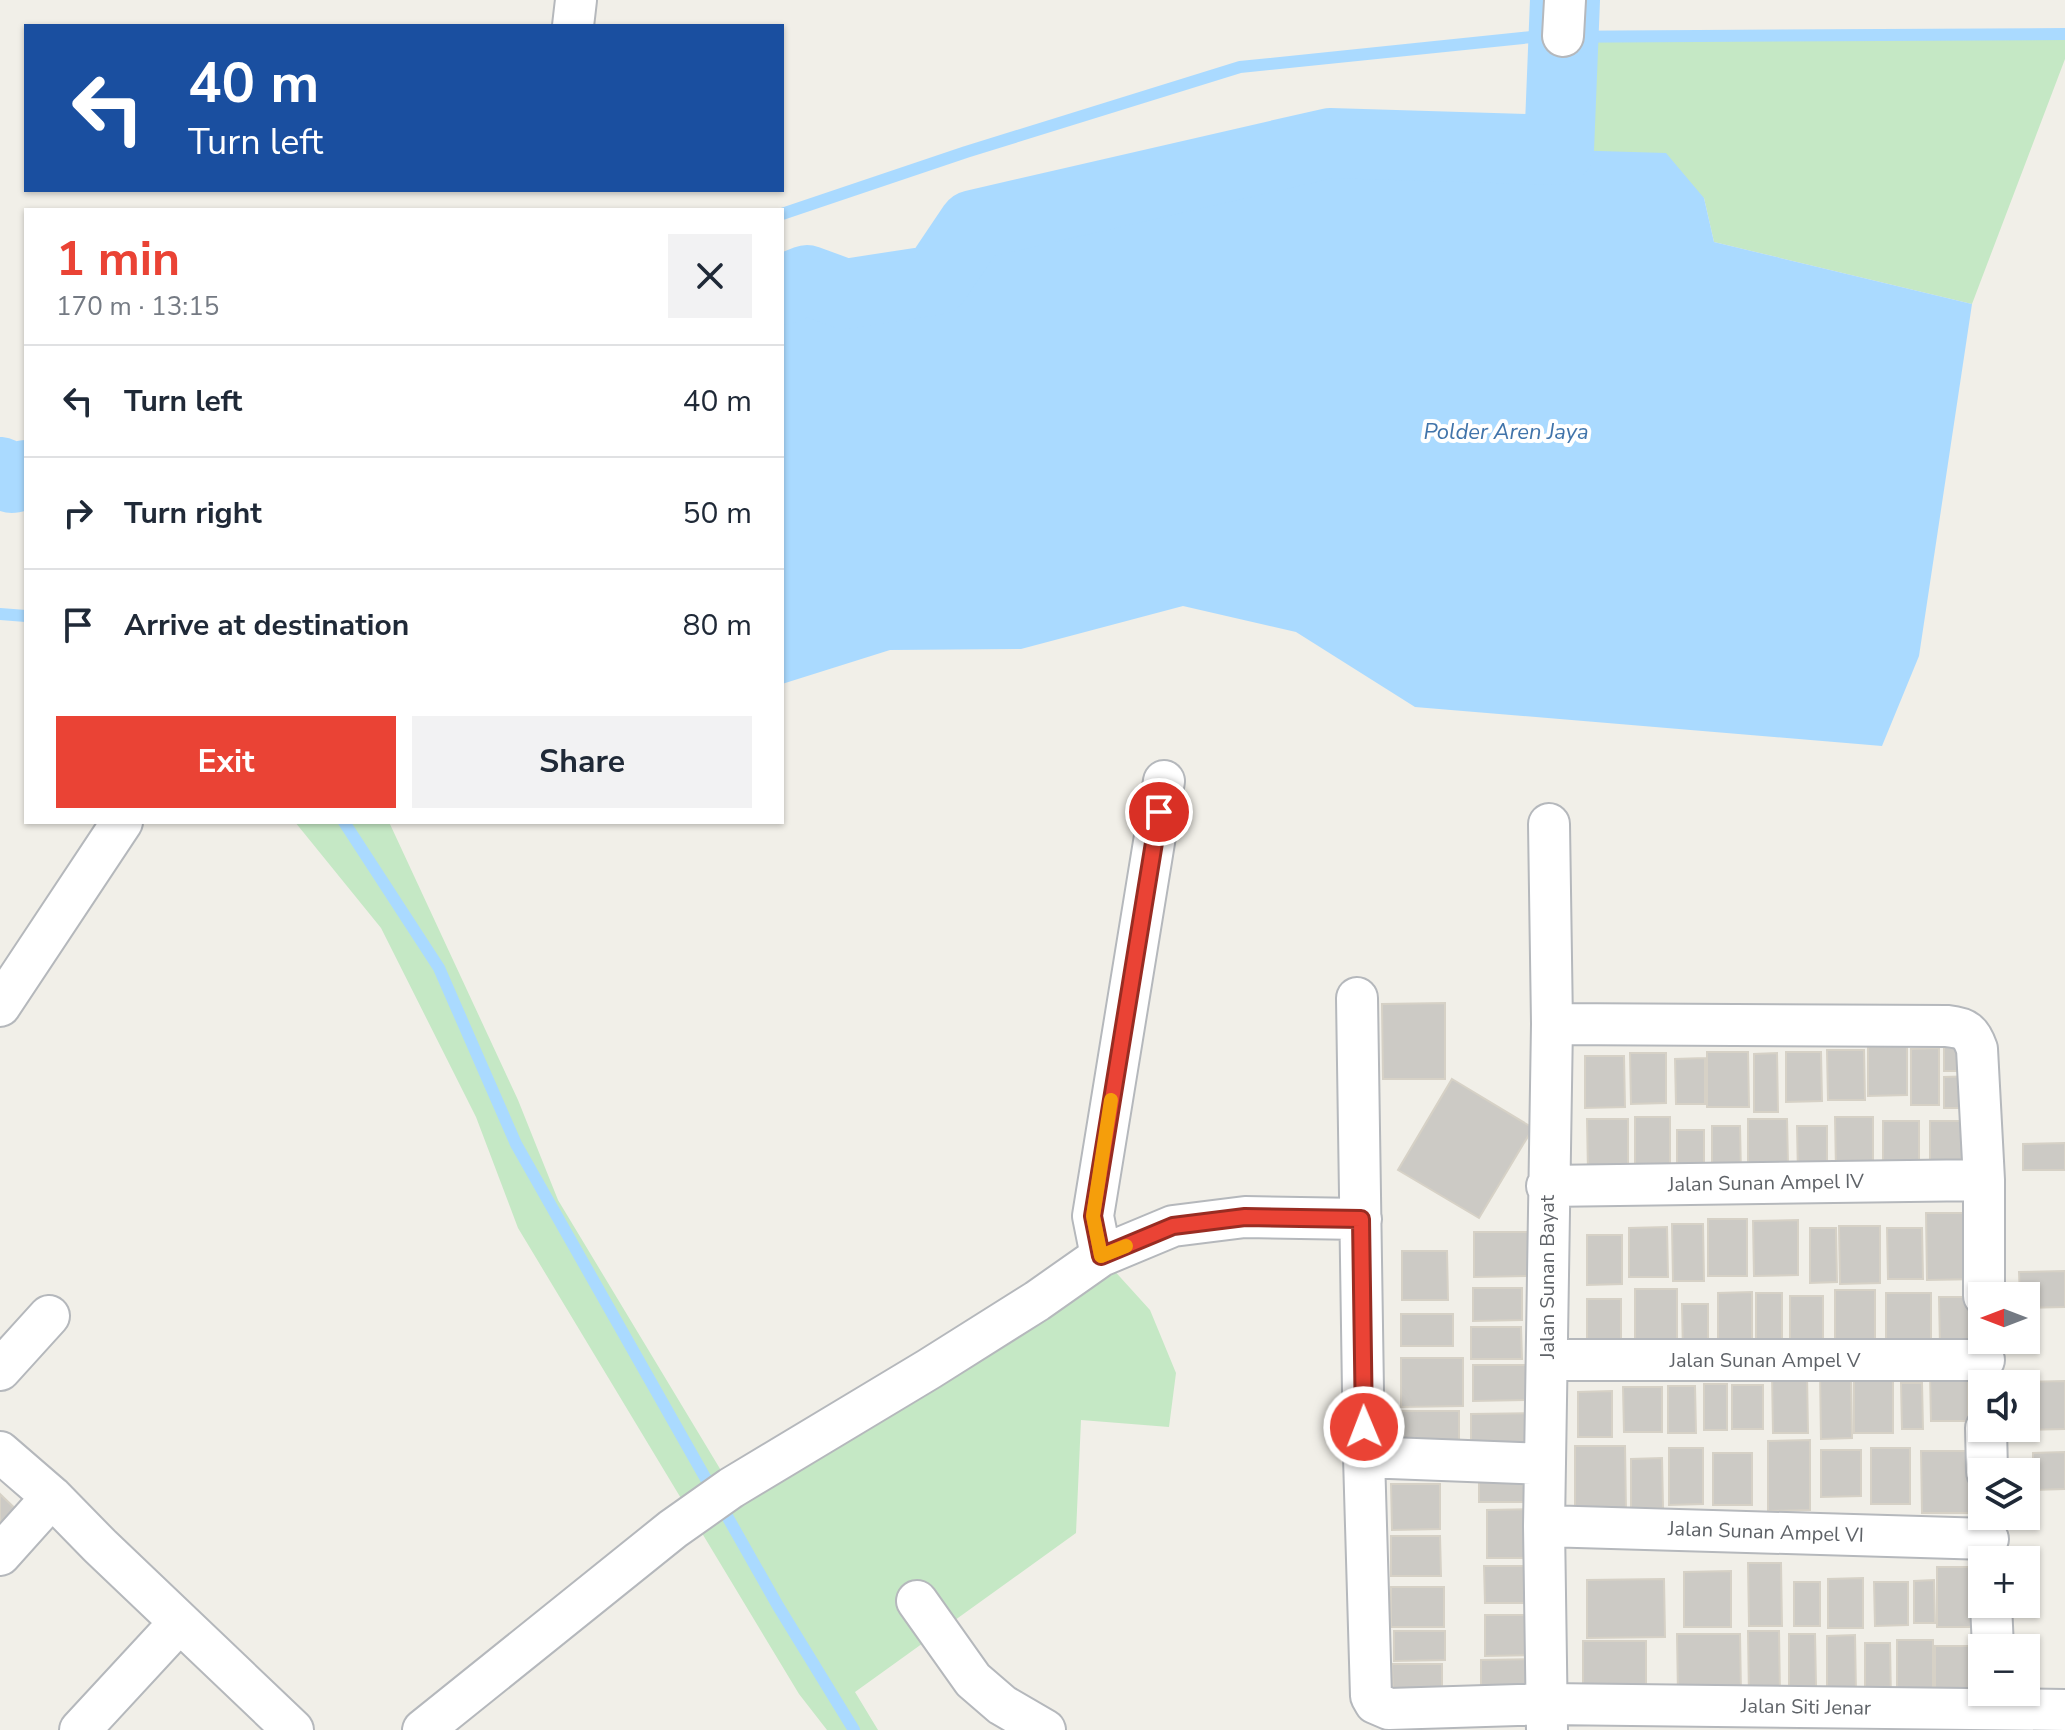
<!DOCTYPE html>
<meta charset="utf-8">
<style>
:root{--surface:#fff;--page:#f2f2f3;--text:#1f2937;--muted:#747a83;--line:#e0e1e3;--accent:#ea4335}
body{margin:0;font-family:"Nunito Sans",sans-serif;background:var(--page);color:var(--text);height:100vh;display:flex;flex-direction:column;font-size:30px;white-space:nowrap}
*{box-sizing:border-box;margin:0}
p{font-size:26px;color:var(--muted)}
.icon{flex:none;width:44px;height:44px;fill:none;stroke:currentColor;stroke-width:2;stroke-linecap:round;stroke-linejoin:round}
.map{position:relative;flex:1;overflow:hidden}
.panel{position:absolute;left:24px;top:208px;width:760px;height:616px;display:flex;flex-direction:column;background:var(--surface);border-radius:0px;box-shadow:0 2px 6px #0004}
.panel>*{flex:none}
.top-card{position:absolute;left:24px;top:24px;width:760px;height:168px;border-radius:0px;box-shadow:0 2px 6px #0004;background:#1a4fa0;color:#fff;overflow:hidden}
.needle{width:52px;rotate:270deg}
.controls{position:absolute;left:1968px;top:1282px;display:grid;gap:16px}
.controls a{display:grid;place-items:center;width:72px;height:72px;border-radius:0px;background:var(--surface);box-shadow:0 2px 6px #0004;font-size:40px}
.pin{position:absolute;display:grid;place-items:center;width:68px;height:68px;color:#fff;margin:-34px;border:4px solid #fff;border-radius:50%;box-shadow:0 2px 8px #0007}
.me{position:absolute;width:88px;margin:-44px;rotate:359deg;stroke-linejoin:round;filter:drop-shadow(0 0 6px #0008)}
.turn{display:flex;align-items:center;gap:28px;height:168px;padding:0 32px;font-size:36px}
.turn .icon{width:104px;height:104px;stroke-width:2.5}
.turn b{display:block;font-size:56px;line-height:68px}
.round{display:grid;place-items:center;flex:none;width:84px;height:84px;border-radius:0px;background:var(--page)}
.head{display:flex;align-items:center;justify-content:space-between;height:136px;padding:0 32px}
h1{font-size:48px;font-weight:700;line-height:60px;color:var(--accent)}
.button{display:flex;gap:16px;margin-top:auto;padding:16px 32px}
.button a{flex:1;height:92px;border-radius:0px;background:var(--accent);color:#fff;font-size:32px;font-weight:700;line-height:92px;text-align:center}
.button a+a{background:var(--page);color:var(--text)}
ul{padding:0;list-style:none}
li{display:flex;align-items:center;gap:24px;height:112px;padding:0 32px;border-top:2px solid var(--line)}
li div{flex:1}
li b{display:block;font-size:30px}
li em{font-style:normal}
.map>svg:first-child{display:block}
.green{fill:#c5e8c5}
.water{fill:#aadaff}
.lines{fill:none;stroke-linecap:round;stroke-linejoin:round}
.stream{stroke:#aadaff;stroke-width:12}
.river{stroke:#aadaff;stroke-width:70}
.building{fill:#cccac5;stroke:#d6d1c6;stroke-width:2}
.minor-casing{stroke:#b5b8bc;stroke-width:44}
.minor{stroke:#fff;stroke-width:40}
.route-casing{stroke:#982c22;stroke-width:20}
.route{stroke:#ea4335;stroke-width:14}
.slow{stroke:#f59e0b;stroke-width:14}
.labels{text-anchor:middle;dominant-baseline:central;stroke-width:8;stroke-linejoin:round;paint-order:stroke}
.street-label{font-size:20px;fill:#5f6368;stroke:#fff}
.water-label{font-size:22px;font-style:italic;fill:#4174aa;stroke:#fff}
</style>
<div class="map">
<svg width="2065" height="1730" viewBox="0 0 2065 1730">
<rect width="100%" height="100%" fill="#f1efe8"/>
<!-- green -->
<path class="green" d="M 2065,34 L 2065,59 L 1972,304 L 1714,242 L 1704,198 L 1559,150 L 1563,36 Z
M 295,822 L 389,822 L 518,1100 L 558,1200 L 731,1487 L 1101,1256 L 1150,1310 L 1176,1373 L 1169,1427 L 1081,1420 L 1076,1533 L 855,1692 L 878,1730 L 827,1730 L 799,1694 L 518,1228 L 476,1117 L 381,928 Z"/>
<!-- water -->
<path class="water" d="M 1330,143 L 1666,153 L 1704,198 L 1714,242 L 1972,304 L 1919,656 L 1882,746 L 1415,707 L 1296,632 L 1183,606 L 1021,649 L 890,650 L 782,684 L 782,290 L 807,280 L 845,294 L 936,280 L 973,225 Z"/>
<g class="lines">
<!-- stream -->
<path class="stream" d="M 782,214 L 966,152 L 1240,67 L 1532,37 L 2065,34
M 0,472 L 12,478 L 26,475
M 0,614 L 26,616
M 344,822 L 439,968 L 516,1144 L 778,1606 L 854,1730"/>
<!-- river -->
<path class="river" d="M 782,290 L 807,280 L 845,294 L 936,280 L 973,225 L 1330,143 L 1559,150 L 1565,0
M 0,472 L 12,478 L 26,475"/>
</g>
<!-- building -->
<path class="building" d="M 1445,1003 L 1445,1079 L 1383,1079 L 1382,1004 Z
M 1944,1038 L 1972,1038 L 1972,1071 L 1944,1071 Z
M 1907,1046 L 1907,1095 L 1868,1096 L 1868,1047 Z
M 1939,1048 L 1939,1105 L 1911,1105 L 1911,1049 Z
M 1827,1050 L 1864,1050 L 1865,1100 L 1828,1100 Z
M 1707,1052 L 1748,1052 L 1749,1107 L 1707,1107 Z
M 1786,1052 L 1821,1052 L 1822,1101 L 1786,1102 Z
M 1630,1053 L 1666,1053 L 1666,1103 L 1631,1104 Z
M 1777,1053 L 1778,1112 L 1754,1112 L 1754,1054 Z
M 1585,1056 L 1624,1056 L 1625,1107 L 1585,1108 Z
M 1705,1058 L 1705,1104 L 1676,1104 L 1675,1059 Z
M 1976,1076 L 1976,1108 L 1944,1108 L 1944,1077 Z
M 1452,1079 L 1533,1128 L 1479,1218 L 1398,1170 Z
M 1635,1117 L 1670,1117 L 1670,1173 L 1635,1173 Z
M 1835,1117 L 1873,1117 L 1873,1170 L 1836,1170 Z
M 1587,1119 L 1628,1119 L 1628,1171 L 1588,1172 Z
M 1748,1119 L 1787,1119 L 1788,1164 L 1748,1164 Z
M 1883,1121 L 1919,1121 L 1919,1171 L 1883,1171 Z
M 1930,1121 L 1969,1121 L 1970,1168 L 1930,1168 Z
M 1712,1126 L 1740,1126 L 1741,1175 L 1712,1175 Z
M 1797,1126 L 1827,1126 L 1827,1175 L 1798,1175 Z
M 1677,1130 L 1704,1130 L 1704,1178 L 1677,1178 Z
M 2065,1143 L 2065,1170 L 2023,1170 L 2023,1144 Z
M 1926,1213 L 1980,1213 L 1980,1279 L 1927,1280 Z
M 1708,1219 L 1747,1219 L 1747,1276 L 1708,1276 Z
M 1798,1220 L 1798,1275 L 1754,1276 L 1753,1221 Z
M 1672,1224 L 1703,1224 L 1704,1281 L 1673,1281 Z
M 1839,1226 L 1880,1226 L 1880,1283 L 1840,1284 Z
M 1667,1227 L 1668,1277 L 1629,1277 L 1629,1228 Z
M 1810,1228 L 1836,1228 L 1837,1282 L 1810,1283 Z
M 1887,1228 L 1922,1228 L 1923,1279 L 1888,1279 Z
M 1474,1232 L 1530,1232 L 1531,1276 L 1474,1277 Z
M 1587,1235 L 1622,1235 L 1622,1284 L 1587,1285 Z
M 1402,1251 L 1447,1251 L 1448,1300 L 1402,1300 Z
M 2065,1271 L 2065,1307 L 2026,1308 L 2026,1296 L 2020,1296 L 2019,1272 Z
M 1473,1288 L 1522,1288 L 1522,1320 L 1473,1321 Z
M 1635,1289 L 1677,1289 L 1677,1359 L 1635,1359 Z
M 1835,1290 L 1875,1290 L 1875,1350 L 1835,1350 Z
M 1752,1292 L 1752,1346 L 1718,1346 L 1718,1293 Z
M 1756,1293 L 1782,1293 L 1782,1348 L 1756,1348 Z
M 1886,1293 L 1931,1293 L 1931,1351 L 1886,1351 Z
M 1790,1296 L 1823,1296 L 1823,1350 L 1790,1350 Z
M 1939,1297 L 1975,1297 L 1975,1344 L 1940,1345 Z
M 1587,1299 L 1621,1299 L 1621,1342 L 1587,1342 Z
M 1682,1304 L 1708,1304 L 1708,1354 L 1683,1354 Z
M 1401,1314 L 1453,1314 L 1453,1346 L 1401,1346 Z
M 1471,1327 L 1521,1327 L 1522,1359 L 1471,1359 Z
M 1401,1358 L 1463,1358 L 1463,1406 L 1401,1407 Z
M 1473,1365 L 1529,1365 L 1529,1400 L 1473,1401 Z
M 1820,1372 L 1851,1372 L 1852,1438 L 1821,1439 Z
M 1772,1374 L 1807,1374 L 1808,1433 L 1773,1433 Z
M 1930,1374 L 1968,1374 L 1968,1421 L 1931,1421 Z
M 1893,1375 L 1893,1433 L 1854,1433 L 1854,1376 Z
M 2065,1381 L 2065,1429 L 2022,1430 L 2022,1428 L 2026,1428 L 2026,1384 L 2021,1382 Z
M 1901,1383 L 1922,1383 L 1923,1429 L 1902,1429 Z
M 1704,1384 L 1727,1384 L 1727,1430 L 1704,1430 Z
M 1732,1385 L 1763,1385 L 1763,1429 L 1732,1429 Z
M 1668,1386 L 1695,1386 L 1696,1433 L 1668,1433 Z
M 1623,1387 L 1662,1387 L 1662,1432 L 1624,1432 Z
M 1612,1391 L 1612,1437 L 1578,1437 L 1578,1392 Z
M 1389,1411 L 1459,1411 L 1459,1452 L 1389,1452 Z
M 1535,1413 L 1535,1452 L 1471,1452 L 1471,1414 Z
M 1810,1440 L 1810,1510 L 1768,1511 L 1768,1441 Z
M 1575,1446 L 1625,1446 L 1626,1512 L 1575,1512 Z
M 1669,1448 L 1703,1448 L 1703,1504 L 1669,1505 Z
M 1871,1448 L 1910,1448 L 1910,1504 L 1871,1504 Z
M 1821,1450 L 1861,1450 L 1861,1496 L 1821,1497 Z
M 1921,1451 L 1976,1451 L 1977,1513 L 1922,1513 Z
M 2065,1452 L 2065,1489 L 2033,1490 L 2033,1453 Z
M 1713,1453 L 1752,1453 L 1752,1505 L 1713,1505 Z
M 1662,1458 L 1663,1508 L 1631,1508 L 1631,1459 Z
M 1532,1474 L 1532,1502 L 1479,1502 L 1479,1475 Z
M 1391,1484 L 1440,1484 L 1440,1529 L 1392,1530 Z
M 0,1494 L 25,1518 L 0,1544 Z
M 1540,1509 L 1540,1558 L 1487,1558 L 1487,1510 Z
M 1391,1536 L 1440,1536 L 1441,1576 L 1391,1576 Z
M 1748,1563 L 1781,1563 L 1782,1626 L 1749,1626 Z
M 1484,1566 L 1540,1566 L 1540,1603 L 1485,1603 Z
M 1937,1567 L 1982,1567 L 1985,1627 L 1937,1627 Z
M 1731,1571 L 1731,1627 L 1684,1627 L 1684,1572 Z
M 1863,1578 L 1863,1628 L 1828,1628 L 1828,1579 Z
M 1664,1579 L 1665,1637 L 1587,1638 L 1587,1580 Z
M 1934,1580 L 1935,1623 L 1914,1623 L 1914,1581 Z
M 1794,1582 L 1820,1582 L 1820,1626 L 1794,1626 Z
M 1874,1582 L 1908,1582 L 1908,1625 L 1875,1626 Z
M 1391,1587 L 1444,1587 L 1444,1627 L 1391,1627 Z
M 1485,1615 L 1540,1615 L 1540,1655 L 1485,1656 Z
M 1394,1631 L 1445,1631 L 1445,1660 L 1394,1661 Z
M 1748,1631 L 1779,1631 L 1780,1696 L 1749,1697 Z
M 1677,1634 L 1740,1634 L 1741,1694 L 1678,1695 Z
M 1789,1634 L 1815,1634 L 1816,1686 L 1789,1686 Z
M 1855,1635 L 1856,1694 L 1827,1695 L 1827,1636 Z
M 1897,1640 L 1933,1640 L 1933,1697 L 1897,1697 Z
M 1583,1641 L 1646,1641 L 1646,1691 L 1583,1691 Z
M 1865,1643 L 1890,1643 L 1891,1702 L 1865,1702 Z
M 1935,1646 L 1973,1646 L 1973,1703 L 1935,1703 Z
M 1539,1659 L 1539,1701 L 1481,1702 L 1481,1660 Z
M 1392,1664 L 1442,1664 L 1442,1697 L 1393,1697 Z"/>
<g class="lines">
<!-- minor casing -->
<g class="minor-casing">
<path id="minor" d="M 573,26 L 576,0
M 1563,36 L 1565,0
M 1357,998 L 1364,1457 L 1371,1696 L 1375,1703 L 1389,1709 L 1547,1704 L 2065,1710
M 0,1006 L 122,822
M 1552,1024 L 1947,1026 C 1966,1028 1971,1032 1977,1049 L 1984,1180 L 1984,1296
M 1547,1186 L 1984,1180
M 1101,1256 L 1093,1216 L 1164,781
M 1547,1360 L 1984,1360
M 0,1370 L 49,1316
M 1986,1428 L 1987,1472
M 0,1452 L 52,1497 L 100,1546 L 293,1730
M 1364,1457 L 1545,1464
M 1544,1526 L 1988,1539
M 0,1555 L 52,1497
M 917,1601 L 973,1680 L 1002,1705 L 1045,1730
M 1991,1604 L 1993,1648
M 80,1730 L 179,1623
M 423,1730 L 673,1529 L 731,1488 L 929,1369 L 1037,1301 L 1101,1256 L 1173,1226 L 1245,1217 L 1361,1219
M 1547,1730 L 1544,1526 L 1552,1024 L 1549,824"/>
</g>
<!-- minor -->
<use href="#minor" class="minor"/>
</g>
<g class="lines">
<!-- route casing -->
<g class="route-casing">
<path id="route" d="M 1159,812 L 1093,1216 L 1101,1256 L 1173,1226 L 1245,1217 L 1361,1219 L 1364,1427"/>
</g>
<!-- route -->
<use href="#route" class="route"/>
<!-- slow -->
<path class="slow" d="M 1111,1100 L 1093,1216 L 1101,1256 L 1126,1246"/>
</g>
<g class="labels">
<!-- street labels -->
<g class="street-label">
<text transform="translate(1766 1183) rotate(-1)">Jalan Sunan Ampel IV</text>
<text transform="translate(1547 1277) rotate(-90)">Jalan Sunan Bayat</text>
<text x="1765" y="1360">Jalan Sunan Ampel V</text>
<text transform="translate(1766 1532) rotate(2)">Jalan Sunan Ampel VI</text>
<text transform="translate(1806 1707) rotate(1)">Jalan Siti Jenar</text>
</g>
<!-- water labels -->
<g class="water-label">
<text x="1506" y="432">Polder Aren Jaya</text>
</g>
</g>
</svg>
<div class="controls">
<a><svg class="needle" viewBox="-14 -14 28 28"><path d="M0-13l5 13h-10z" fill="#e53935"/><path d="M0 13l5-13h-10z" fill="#747a83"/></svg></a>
<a><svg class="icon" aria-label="sound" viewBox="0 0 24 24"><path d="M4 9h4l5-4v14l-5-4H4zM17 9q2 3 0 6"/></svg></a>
<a><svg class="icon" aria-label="layers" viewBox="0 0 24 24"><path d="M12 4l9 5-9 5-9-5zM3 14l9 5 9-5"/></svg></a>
<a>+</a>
<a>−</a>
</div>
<div class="pin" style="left:1159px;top:812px;background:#d93025"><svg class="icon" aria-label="arrive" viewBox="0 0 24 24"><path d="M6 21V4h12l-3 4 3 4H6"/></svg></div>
<svg class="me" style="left:1364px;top:1427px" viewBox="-20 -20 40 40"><circle r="17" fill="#ea4335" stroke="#fff" stroke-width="3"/><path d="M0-11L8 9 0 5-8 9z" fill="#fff"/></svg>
<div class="top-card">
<div class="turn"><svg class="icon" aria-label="left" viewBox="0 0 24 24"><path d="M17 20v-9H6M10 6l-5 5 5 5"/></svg><div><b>40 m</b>Turn left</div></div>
</div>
<section class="panel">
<div class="head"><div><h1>1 min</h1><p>170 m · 13:15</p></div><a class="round"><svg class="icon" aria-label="close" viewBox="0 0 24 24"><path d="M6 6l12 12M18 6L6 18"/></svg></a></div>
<ul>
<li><svg class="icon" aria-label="left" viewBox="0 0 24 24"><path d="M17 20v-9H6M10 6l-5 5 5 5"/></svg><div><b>Turn left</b></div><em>40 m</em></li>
<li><svg class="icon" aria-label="right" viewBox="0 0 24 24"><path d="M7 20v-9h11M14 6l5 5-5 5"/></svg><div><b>Turn right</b></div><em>50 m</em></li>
<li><svg class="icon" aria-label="arrive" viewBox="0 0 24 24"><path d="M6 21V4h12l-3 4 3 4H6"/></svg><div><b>Arrive at destination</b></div><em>80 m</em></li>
</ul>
<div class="button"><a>Exit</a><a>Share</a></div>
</section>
</div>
